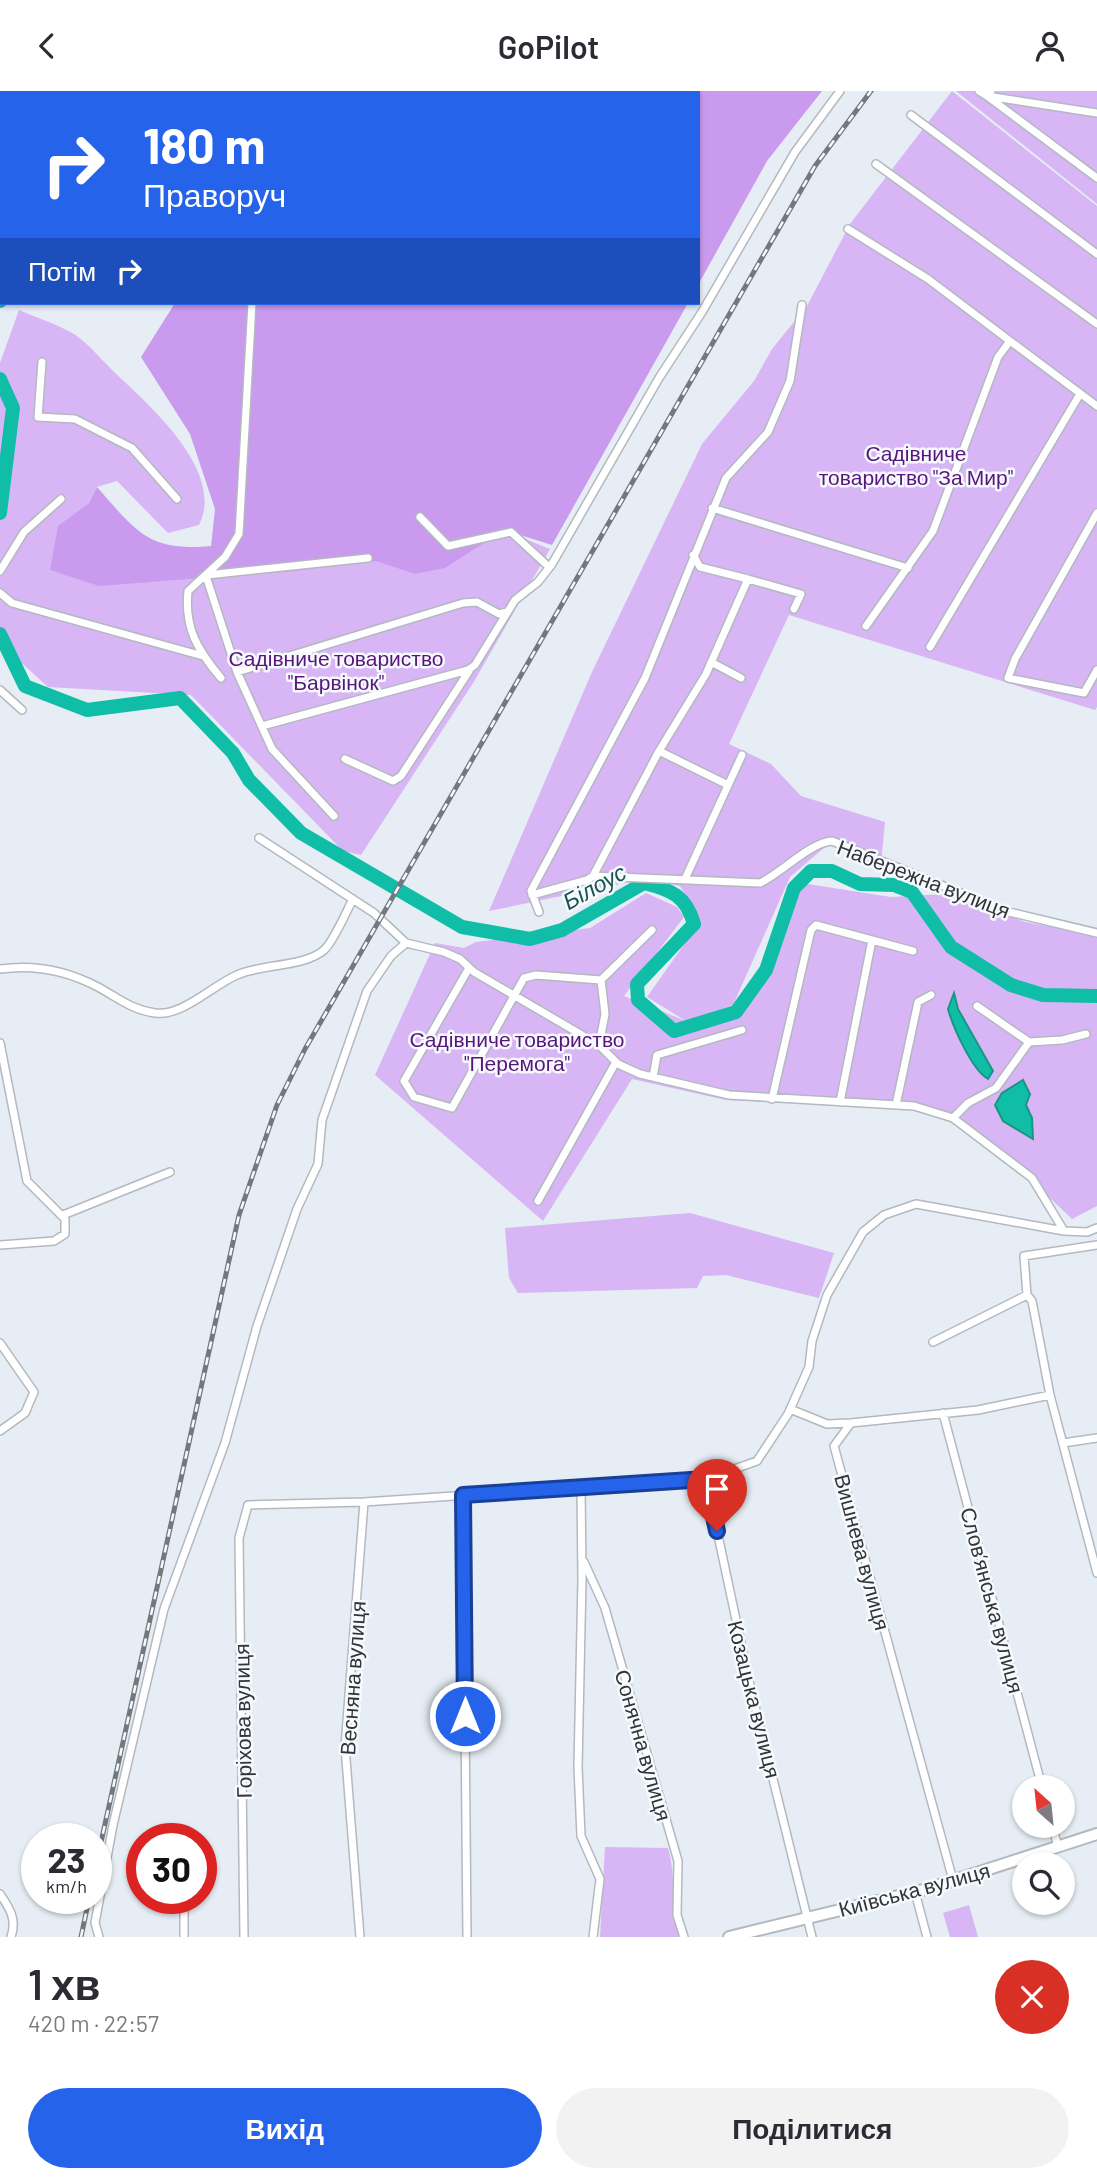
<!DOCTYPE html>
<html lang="uk">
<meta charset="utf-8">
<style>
:root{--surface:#fff;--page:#f2f2f3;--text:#2b2b33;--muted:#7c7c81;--accent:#2563eb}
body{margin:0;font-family:Barlow,sans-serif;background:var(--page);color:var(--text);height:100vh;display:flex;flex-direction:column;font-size:26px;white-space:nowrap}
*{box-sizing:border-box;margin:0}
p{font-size:23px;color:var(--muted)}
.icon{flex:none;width:38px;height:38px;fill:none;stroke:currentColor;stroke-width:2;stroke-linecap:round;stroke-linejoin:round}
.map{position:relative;height:1846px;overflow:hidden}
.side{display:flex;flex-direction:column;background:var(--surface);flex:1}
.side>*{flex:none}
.banner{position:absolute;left:0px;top:0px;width:700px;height:214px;box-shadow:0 2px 5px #0004;background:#2563eb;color:#fff;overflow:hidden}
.needle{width:46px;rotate:333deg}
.controls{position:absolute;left:1012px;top:1684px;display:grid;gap:14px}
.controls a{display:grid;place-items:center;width:63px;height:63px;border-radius:50%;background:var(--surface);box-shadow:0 2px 5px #0004;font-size:35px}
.speed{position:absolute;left:21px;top:1732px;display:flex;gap:14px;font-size:35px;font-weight:700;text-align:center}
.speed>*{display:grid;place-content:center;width:91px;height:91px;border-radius:50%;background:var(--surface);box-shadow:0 2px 5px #0004;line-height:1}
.speed small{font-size:18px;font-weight:400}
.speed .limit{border:10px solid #d22;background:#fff;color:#111}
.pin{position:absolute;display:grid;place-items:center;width:60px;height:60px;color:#fff;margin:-72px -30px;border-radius:50% 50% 50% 0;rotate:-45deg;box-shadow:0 0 7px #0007}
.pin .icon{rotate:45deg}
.me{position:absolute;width:77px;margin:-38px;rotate:0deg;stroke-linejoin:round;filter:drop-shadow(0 0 5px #0008)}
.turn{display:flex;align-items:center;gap:24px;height:147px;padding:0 28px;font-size:32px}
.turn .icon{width:91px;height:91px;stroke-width:2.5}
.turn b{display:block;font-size:49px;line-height:60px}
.then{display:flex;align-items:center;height:66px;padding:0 28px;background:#0003;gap:14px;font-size:26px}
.round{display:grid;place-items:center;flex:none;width:74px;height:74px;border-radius:37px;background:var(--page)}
.headline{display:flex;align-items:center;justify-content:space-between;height:119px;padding:0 28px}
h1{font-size:42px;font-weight:600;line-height:52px}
.primary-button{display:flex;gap:14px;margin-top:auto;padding:14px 28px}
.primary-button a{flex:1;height:80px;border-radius:42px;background:var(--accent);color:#fff;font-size:28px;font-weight:600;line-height:80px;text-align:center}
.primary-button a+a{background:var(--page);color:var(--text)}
header{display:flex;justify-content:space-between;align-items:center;height:91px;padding:0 28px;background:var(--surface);font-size:32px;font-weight:600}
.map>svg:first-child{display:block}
.green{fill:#d8b5f4}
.forest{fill:#ca9aef}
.water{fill:#10bea7;stroke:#1a9585;stroke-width:2}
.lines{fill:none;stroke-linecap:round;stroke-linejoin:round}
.river{stroke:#10bea7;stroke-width:14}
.street-casing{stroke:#b2b9bf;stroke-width:10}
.secondary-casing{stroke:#b2b9bf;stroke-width:14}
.street{stroke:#fff;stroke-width:7}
.secondary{stroke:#fff;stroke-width:10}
.rail-casing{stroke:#73787c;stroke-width:5}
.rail{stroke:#f6fafe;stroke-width:2.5;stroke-dasharray:8;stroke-linecap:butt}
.route-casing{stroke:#184099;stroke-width:18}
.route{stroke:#2563eb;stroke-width:12}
.labels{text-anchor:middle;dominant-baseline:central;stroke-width:5;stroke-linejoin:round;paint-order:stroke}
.park-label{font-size:21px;fill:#57177a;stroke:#f6fafe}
.street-label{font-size:21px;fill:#323537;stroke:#f6fafe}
.water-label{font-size:23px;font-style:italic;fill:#1a564c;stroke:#f6fafe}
</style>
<header><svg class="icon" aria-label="back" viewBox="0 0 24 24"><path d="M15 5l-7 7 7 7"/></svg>GoPilot<svg class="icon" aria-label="person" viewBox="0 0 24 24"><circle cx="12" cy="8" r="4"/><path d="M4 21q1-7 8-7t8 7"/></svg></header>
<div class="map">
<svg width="1097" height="1846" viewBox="0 0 1097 1846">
<rect width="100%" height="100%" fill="#e6edf4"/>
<!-- green -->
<path class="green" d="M 952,0 L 1097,115 L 1097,616 L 1095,619 L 789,524 L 729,653 L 771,673 L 801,705 L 885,731 L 881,771 L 832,750 L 790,786 L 733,914 L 686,931 L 699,936 L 730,926 L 750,912 L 801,792 L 891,806 L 946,803 L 1025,831 L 1097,844 L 1097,1115 L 1072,1128 L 992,1052 L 935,1018 L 726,1009 L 632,988 L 543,1130 L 375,984 L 435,852 L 464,857 L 476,851 L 590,837 L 646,802 L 677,816 L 684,826 L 624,905 L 686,930 L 647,906 L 700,831 L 680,795 L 644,788 L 489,820 L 592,581 L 702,353 L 754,290 L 772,258 L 807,215 L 850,133 Z
M 956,0 L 1097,0 L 1097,113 Z
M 19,219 C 37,227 57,233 74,243 C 88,252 101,268 113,280 C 149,314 226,380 199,434 L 168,442 L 117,390 L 97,396 L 51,479 L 99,494 L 504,439 L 550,458 L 475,589 L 361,764 L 343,760 L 191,604 L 48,596 L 4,556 L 0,543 L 0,272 Z
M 690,1122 L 834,1162 L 819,1207 L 726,1184 L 703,1185 L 697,1197 L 518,1202 L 509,1187 L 505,1137 Z
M 605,1756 L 668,1757 C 677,1787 670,1816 679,1846 L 600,1846 Z
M 969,1814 L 978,1846 L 950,1846 L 943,1822 Z"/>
<!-- forest -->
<path class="forest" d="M 0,0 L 822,0 L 767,70 L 698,194 L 698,2 L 2,2 L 2,97 Z
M 175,212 L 688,212 L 552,454 L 504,439 L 445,477 L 415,483 L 376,470 L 292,480 L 99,495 L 50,479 L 58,435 L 88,413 L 97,396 C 136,440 148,461 211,455 L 215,418 L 190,343 L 141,266 Z"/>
<!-- water -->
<path class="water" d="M 954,902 L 958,918 L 993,980 L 988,988 C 972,979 953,936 948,918 Z
M 1023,989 L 1030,1003 L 1026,1014 L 1032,1027 L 1033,1048 L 1003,1030 L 995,1014 L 1002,1002 Z"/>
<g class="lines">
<!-- river -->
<path class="river" d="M 0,105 L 2,105
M 0,210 L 2,208
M 0,288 L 13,317 L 0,422
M 0,543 L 25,595 L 87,619 L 180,607 L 233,662 L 249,689 L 301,742 L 462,836 L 530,848 L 562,839 L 644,792 C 672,799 686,805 694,833 L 637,893 L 638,909 L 674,940 L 736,921 L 766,879 L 794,797 L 811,780 L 832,780 L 860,793 L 894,794 L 912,801 L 951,856 L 1011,894 L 1043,904 L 1097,905"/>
<!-- street casing -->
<g class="street-casing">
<path id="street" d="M 979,0 L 987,5 L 991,0
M 325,2 L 327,0
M 1097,22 L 987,5 L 1097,87
M 911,24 L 1097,163
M 876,73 L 1097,233
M 848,138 L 928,188 L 1010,250
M 42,271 L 38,326 L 75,328 L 132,357 L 177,408
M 712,417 L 908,477
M 1097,422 L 1015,568 L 1008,587 L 1084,602 L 1097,579
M 420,426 L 448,455 L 511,441 L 549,476
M 0,480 L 24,441 L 61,408
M 207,484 L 368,467
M 206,485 L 237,581 L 272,658 L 334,725
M 748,488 L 801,503 L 794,518
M 0,502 L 12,512 L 203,565
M 866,535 L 933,440 L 998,266 L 1010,250 L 1097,315
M 930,556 L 1080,303
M 711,571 L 741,587
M 237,581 L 463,512 L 477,511 L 499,523 L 507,521
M 221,587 C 198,560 184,537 188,500 L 225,466 L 239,443 L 252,212
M 0,599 L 22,619
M 262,635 L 468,579 L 475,574 L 515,509 L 538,491 L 552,473 L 659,287 L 702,221 L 795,61 L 840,0
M 659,660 L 728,694
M 345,668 L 393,690 L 401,685 L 469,580
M 259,747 L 374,822 L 406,852 L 444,861 L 460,868 L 474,881 L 599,954 L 618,973 L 640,983 L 729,1004 L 914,1015 L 953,1027 L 1032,1087 L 1064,1140 L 1087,1141 L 1097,1137
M 593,785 L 760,792 C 783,781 809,752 832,750 L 1005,820 L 1097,842
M 685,788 L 742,664
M 532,804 L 587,789 L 593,785 L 659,660 L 706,583 L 748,488 L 700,476 L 693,464
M 539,821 L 531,800 L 645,587 L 726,387 L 768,341 L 790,290 L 802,214
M 469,877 L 404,990 L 414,1006 L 452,1017 L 524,887 L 536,884 L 601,889 L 652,839
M 0,878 C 35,873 66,879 98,896 C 118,907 132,919 155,922 C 182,926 213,894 237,884 C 260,873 305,876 324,859 C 334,850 346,821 353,808
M 977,915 L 1029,951
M 0,952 L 27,1090 L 65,1128 L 65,1143 L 54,1150 L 0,1154
M 599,954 L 605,923 L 601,889
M 653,986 L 657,964 L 742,939
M 772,1008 L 811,839 L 816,834 L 913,860
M 840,1011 L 872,849
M 896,1014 L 918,911 L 931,904
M 953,1027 L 968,1012 L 996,997 L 1029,951 L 1062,949 L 1086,943
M 538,1110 L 616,971
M 63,1124 L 170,1081
M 1027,1204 L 1024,1165 L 1097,1154
M 933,1251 L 1027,1204 L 1032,1210 L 1050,1304 L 1097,1482
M 0,1252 L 34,1301 L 25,1322 L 0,1340
M 790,1318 L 827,1333 L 851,1332 L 978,1319 L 1050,1304
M 943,1322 L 1042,1696
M 851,1332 L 834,1355 L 953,1789
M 1063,1352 L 1097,1347
M 706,1388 L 751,1599 L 812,1846
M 581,1396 L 582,1488 L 578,1676 L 581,1745 L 600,1788 L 593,1846
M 463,1404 L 467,1846
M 584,1471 L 605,1517 L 678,1770 L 677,1824 L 684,1846
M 1052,1734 L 1058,1756
M 915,1801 L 927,1846
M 0,1803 C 10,1818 17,1828 11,1846
M 99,1846 L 95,1832 L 113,1734 L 164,1518 L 225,1352 L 257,1235 L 297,1118 L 318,1073 L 322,1029 L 367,900 L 391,865 L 406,852
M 184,1846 L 184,1808
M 244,1846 L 239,1447 L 248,1414 L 364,1411 L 706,1388 L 757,1370 L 788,1323 L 809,1276 L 812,1250 L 827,1204 L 863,1141 L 884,1124 L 916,1113 L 1064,1140
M 360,1846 L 345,1656 L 364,1411"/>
</g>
<!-- secondary casing -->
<g class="secondary-casing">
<path id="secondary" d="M 729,1846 L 927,1798 L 1097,1743"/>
</g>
<!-- street -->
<use href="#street" class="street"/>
<!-- secondary -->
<use href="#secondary" class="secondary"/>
<!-- rail casing -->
<g class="rail-casing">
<path id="rail" d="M 96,1774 L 239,1124 L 277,1014 L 305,958 L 815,75 L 871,0
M 81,1846 L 89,1808"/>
</g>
<!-- rail -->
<use href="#rail" class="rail"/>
</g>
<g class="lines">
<!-- route casing -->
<g class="route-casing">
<path id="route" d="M 465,1625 L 463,1404 L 706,1388 L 717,1440"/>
</g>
<!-- route -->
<use href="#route" class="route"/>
</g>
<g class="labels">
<!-- park labels -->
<g class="park-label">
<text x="916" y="361">Садівниче<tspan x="916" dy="24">товариство "За Мир"</tspan></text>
<text x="336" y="566">Садівниче товариство<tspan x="336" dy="24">"Барвінок"</tspan></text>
<text x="517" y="947">Садівниче товариство<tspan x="517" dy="24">"Перемога"</tspan></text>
</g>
<!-- street labels -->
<g class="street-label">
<text transform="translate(924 787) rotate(21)">Набережна вулиця</text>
<text transform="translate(863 1461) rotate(75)">Вишнева вулиця</text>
<text transform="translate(993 1509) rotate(75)">Словʼянська вулиця</text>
<text transform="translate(352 1587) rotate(-86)">Весняна вулиця</text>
<text transform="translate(755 1608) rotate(76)">Козацька вулиця</text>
<text transform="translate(242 1630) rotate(-91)">Горіхова вулиця</text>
<text transform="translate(644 1654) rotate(74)">Сонячна вулиця</text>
<text transform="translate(914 1798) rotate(-15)">Київська вулиця</text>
</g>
<!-- water labels -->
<g class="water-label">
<text transform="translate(594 795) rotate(-29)">Білоус</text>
</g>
</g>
</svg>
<div class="controls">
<a><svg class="needle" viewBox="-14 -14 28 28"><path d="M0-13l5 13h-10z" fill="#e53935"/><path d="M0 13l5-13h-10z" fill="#7c7c81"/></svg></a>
<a><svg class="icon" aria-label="search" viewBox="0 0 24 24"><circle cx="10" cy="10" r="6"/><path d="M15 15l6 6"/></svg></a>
</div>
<div class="speed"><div>23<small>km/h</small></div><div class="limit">30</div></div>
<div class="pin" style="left:717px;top:1440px;background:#d93025"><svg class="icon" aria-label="arrive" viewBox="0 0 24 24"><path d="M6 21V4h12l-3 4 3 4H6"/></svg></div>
<svg class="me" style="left:465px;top:1625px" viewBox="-20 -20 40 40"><circle r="17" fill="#2563eb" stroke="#fff" stroke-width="3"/><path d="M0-11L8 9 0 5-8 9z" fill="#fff"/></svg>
<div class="banner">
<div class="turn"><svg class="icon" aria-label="right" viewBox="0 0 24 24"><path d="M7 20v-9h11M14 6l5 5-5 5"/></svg><div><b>180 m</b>Праворуч</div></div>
<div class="then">Потім<svg class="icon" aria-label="right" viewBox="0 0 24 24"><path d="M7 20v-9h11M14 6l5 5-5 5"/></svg></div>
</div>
</div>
<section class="side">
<div class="headline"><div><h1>1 хв</h1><p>420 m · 22:57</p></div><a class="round" style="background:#d93025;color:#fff"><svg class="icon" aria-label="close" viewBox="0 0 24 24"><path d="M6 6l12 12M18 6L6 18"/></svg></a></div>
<div class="primary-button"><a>Вихід</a><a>Поділитися</a></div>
</section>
